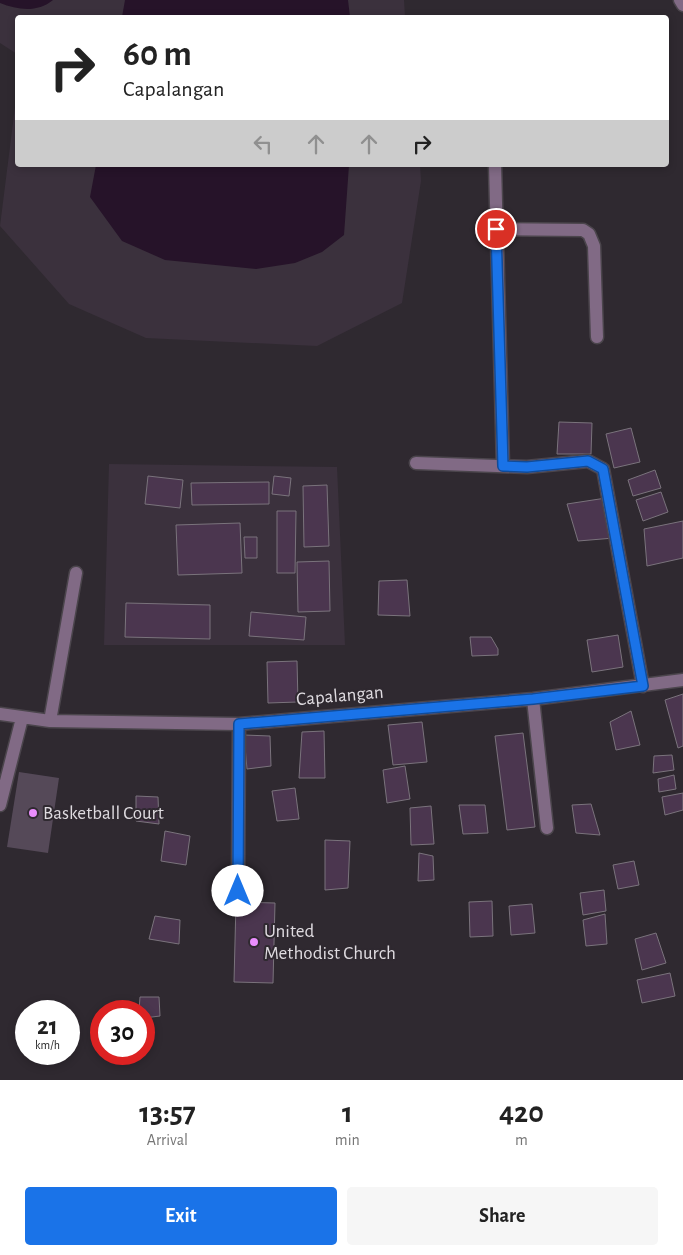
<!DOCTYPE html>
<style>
:root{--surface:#fff;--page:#f6f6f6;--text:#222;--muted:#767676;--accent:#1a73e8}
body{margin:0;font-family:"Alegreya Sans",sans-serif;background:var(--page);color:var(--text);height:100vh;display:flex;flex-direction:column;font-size:19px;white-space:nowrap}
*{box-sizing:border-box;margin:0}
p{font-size:16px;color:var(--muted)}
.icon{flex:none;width:28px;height:28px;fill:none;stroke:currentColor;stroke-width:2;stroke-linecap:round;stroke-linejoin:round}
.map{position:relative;height:1080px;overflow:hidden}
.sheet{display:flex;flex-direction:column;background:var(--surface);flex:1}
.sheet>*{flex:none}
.top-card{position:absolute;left:15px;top:15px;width:654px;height:152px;border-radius:5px;box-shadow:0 2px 8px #0003;background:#fff;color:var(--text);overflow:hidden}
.speed{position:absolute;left:15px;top:1000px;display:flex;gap:10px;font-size:25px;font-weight:700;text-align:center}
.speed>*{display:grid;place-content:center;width:65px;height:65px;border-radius:50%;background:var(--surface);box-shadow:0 2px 8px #0003;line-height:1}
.speed small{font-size:12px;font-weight:400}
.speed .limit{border:8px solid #d22;background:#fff;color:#111}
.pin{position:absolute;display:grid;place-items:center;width:42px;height:42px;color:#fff;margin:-21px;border:2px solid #fff;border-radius:50%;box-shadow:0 1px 5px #0007}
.me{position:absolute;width:55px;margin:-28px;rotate:0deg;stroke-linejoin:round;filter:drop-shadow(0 0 4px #0008)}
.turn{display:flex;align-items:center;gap:18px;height:105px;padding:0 25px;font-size:22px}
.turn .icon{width:65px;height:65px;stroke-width:2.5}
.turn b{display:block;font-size:35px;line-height:42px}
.lanes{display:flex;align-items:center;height:48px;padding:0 25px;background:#0003;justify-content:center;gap:25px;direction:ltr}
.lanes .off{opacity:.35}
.eta{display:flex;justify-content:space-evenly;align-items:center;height:85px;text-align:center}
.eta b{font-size:30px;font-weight:600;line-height:35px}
.primary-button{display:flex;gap:10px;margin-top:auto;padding:10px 25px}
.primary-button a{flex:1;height:58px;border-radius:5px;background:var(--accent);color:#fff;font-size:20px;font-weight:600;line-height:58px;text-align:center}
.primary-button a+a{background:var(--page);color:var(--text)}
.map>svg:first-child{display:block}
.built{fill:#3b313d}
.green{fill:#554958}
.water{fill:#261329}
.building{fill:#4b364f;stroke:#7a737c}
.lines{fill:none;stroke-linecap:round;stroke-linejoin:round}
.minor-casing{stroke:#4b454c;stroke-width:15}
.minor{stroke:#816a85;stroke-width:12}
.route-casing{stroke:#114b97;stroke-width:12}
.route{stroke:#1a73e8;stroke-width:9}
.poi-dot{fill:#ea8dfd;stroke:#2f2930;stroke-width:2}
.labels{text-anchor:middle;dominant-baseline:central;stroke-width:4;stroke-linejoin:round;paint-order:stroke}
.street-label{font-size:19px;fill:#dfdbe0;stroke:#2f2930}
.poi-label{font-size:19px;fill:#dfdbe0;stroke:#2f2930;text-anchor:start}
</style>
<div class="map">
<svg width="683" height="1080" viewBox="0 0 683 1080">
<rect width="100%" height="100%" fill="#2f2930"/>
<!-- built -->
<path class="built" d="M 0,0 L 404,0 L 405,17 L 18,18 L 17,54 L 0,43 Z
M 17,91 L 18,165 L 420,165 L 421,181 L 402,303 L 317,346 L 146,338 L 69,304 L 0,226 Z
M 109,464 L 337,467 L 345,645 L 104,645 Z"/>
<!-- green -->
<path class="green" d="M 19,772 L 59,778 L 48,853 L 7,847 Z"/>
<!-- water -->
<path class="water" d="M 0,0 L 53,0 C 37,13 18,10 0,3 Z
M 125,0 L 348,0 L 350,17 L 122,17 Z
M 96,165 L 349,165 L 344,235 L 322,252 L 295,263 L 256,269 L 165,260 L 122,241 L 90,197 Z"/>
<!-- building -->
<path class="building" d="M 559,422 L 592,423 L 591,454 L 557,454 Z
M 631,428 L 640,462 L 614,468 L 606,434 Z
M 655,470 L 661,488 L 633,496 L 628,480 Z
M 148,476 L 183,480 L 180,508 L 145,504 Z
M 274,476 L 291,478 L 289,496 L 272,494 Z
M 269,482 L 269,504 L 192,505 L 191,483 Z
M 327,485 L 329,546 L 304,547 L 303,486 Z
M 661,492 L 668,512 L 643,521 L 636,500 Z
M 606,498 L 614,538 L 578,541 L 567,504 Z
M 277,511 L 296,511 L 295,573 L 277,573 Z
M 683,521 L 683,558 L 647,566 L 644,529 Z
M 240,523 L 242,573 L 178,575 L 176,525 Z
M 244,537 L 257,537 L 257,558 L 245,558 Z
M 329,561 L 330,611 L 298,612 L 297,562 Z
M 407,580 L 410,616 L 378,615 L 379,581 Z
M 126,603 L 210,605 L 210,639 L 125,637 Z
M 251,612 L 306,617 L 304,640 L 249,636 Z
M 618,635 L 623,667 L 592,672 L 587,640 Z
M 470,637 L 491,637 L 498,649 L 498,655 L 472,656 Z
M 297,661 L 298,702 L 268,703 L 267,662 Z
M 683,694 L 683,746 L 678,748 L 665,700 Z
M 631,711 L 640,745 L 616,750 L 610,722 Z
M 422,722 L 427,762 L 393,765 L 388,725 Z
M 324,731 L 325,778 L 299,778 L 302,732 Z
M 523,733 L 535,827 L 507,830 L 495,736 Z
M 244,735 L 270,736 L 271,766 L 247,769 Z
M 672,755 L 674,770 L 653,773 L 654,756 Z
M 405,766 L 410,799 L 387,803 L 383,770 Z
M 674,775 L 676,789 L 659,792 L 658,779 Z
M 295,788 L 299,819 L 277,821 L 272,791 Z
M 683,793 L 683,810 L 665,815 L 662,797 Z
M 136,796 L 158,797 L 159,824 L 136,821 Z
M 591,804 L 600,835 L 576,833 L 572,805 Z
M 459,805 L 485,805 L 488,833 L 463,834 Z
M 431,806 L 434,844 L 411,845 L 410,808 Z
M 165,831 L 190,836 L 186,865 L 161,861 Z
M 325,840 L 350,841 L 348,888 L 325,890 Z
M 419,853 L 433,856 L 434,880 L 418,881 Z
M 634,861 L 639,885 L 618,889 L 613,865 Z
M 604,890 L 606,911 L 583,915 L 580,893 Z
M 492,901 L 493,936 L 470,937 L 469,902 Z
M 236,902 L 275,903 L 273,983 L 234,982 Z
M 532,904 L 535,933 L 511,935 L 509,906 Z
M 605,914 L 607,944 L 586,946 L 583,920 Z
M 155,916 L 180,920 L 179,944 L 149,939 Z
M 656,933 L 666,963 L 642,970 L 635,939 Z
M 670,973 L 675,996 L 642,1003 L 637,980 Z
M 140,997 L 159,997 L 160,1016 L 144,1018 L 144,1011 L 139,1011 Z"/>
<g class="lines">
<!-- minor casing -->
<g class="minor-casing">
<path id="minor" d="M 680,0 L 683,5
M 495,165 L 503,466
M 496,229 L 583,230 L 589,234 L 594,246 L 597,337
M 416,463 L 527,467 L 588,461 L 603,469 L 643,686
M 533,699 L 547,828
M 0,714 L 50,721 L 239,724 L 533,699 L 683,680
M 50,721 L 76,573
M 0,805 L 22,718
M 238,891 L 239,724"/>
</g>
<!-- minor -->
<use href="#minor" class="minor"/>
</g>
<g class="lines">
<!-- route casing -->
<g class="route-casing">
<path id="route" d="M 238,891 L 239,724 L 533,699 L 643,686 L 603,469 L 588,461 L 527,467 L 503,466 L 496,229"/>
</g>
<!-- route -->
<use href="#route" class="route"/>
</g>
<!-- markers -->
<g class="poi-dot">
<circle cx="33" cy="813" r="5"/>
<circle cx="254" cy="942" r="5"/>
</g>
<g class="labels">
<!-- street labels -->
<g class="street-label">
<text transform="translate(340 696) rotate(-5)">Capalangan</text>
</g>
<!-- poi labels -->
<g class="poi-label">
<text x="43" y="813">Basketball Court</text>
<text x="264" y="931">United<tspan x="264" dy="22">Methodist Church</tspan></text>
</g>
</g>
</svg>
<div class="speed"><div>21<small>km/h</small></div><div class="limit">30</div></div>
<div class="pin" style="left:496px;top:229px;background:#d93025"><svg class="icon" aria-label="arrive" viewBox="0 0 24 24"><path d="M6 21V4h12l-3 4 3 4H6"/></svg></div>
<svg class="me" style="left:238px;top:891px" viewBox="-20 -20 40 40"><circle r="19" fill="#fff"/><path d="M0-13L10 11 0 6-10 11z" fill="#1a73e8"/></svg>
<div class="top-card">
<div class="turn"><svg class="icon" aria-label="right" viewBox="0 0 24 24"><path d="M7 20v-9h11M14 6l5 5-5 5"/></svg><div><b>60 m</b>Capalangan</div></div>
<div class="lanes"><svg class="icon off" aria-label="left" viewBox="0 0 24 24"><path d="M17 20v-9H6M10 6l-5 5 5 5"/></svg><svg class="icon off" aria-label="ahead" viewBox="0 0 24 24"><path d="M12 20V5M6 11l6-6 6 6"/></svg><svg class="icon off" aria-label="ahead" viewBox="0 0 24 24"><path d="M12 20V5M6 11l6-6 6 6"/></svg><svg class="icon" aria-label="right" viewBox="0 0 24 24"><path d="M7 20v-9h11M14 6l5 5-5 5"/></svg></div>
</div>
</div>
<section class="sheet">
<div class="eta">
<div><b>13:57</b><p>Arrival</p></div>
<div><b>1</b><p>min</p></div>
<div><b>420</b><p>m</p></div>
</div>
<div class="primary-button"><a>Exit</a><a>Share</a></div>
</section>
